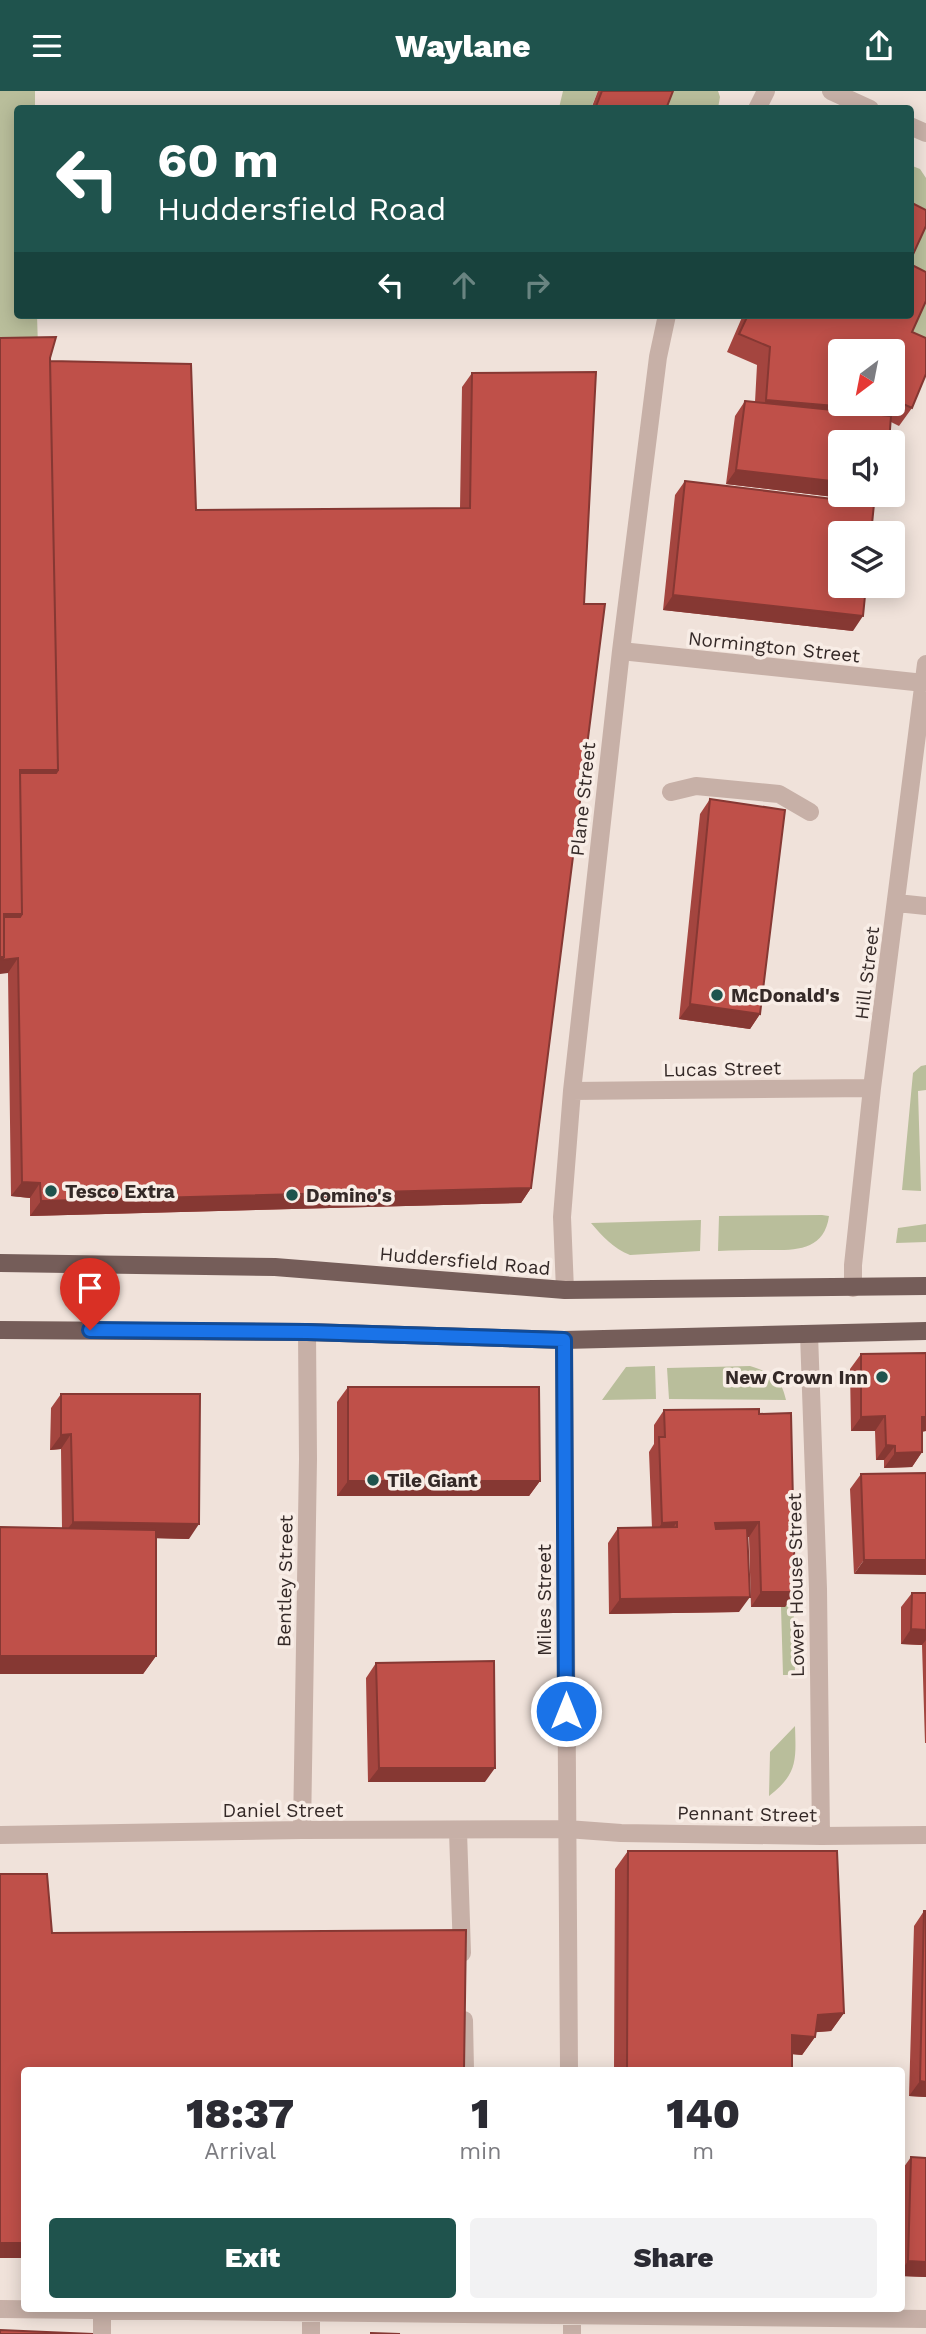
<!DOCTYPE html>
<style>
:root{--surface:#fff;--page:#f2f2f3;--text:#2b2b33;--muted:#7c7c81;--accent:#1f534d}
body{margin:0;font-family:"Work Sans",sans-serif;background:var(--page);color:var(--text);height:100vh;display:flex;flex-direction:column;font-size:26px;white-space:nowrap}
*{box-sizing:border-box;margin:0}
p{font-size:23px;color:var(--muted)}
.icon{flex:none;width:38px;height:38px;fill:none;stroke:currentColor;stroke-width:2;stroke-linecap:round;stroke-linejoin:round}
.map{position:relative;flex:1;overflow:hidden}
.details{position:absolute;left:21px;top:1976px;width:884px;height:245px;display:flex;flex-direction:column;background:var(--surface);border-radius:7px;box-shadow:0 4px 18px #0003}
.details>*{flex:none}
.banner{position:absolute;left:14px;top:14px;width:900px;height:214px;border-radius:7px;box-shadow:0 4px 18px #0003;background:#1f534d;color:#fff;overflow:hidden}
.needle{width:46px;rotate:212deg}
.controls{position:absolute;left:828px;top:248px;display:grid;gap:14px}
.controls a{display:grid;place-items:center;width:77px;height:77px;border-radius:7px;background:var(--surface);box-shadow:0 4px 18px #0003;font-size:35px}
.pin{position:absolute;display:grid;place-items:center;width:60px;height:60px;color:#fff;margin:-72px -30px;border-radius:50% 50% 50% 0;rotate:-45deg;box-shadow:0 0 7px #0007}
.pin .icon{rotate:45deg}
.me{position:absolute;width:77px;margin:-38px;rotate:0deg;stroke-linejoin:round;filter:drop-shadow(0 0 5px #0008)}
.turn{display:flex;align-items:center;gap:24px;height:147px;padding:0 28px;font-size:32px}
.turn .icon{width:91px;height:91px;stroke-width:2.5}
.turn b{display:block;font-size:49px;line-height:60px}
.lanes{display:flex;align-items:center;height:66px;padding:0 28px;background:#0003;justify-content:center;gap:35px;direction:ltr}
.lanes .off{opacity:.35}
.eta{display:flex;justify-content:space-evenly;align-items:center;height:119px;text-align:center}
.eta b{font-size:42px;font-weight:800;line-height:49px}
.button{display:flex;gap:14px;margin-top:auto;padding:14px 28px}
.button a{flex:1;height:80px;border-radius:7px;background:var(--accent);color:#fff;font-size:28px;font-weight:800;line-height:80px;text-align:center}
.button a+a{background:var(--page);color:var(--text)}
header{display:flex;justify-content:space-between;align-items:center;height:91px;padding:0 28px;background:var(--accent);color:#fff;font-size:32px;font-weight:800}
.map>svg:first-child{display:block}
.green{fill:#b9be9b}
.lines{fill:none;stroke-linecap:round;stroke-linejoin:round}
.minor{stroke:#c7b0a7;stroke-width:18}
.major{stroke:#755d59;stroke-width:18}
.wall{fill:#a4453f;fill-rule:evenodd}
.shaded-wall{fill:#863833}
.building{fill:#bf5049;stroke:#863833;stroke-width:2}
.route-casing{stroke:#114b97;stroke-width:18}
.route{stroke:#1a73e8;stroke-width:12}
.poi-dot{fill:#1f534d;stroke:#f8ede6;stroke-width:2.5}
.labels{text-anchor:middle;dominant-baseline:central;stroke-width:7;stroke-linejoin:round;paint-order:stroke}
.street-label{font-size:19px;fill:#342927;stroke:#f8ede6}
.poi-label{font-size:19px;font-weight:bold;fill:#342927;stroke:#f8ede6;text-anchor:start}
</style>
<header><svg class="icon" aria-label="menu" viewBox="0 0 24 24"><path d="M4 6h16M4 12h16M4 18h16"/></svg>Waylane<svg class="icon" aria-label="share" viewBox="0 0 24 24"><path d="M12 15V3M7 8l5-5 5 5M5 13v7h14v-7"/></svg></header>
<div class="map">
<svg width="926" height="2243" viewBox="0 0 926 2243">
<rect width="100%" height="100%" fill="#f0e2da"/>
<!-- green -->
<path class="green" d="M 0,0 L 35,0 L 35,17 L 18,18 L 18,224 L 37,224 L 38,256 L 0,256 Z
M 563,0 L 598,0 L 591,17 L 559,17 Z
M 669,0 L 718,0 L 720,6 L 718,17 L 662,18 Z
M 910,74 L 920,78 L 926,87 L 926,271 L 900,259 L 924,204 L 910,197 Z
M 926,974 L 926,999 L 918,1000 L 921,1100 L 902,1099 L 913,982 L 921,975 Z
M 822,1124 L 829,1125 C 824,1162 792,1159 763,1159 C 748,1159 733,1159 718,1160 L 719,1125 Z
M 701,1129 L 700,1160 L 630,1164 C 613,1157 602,1145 591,1132 Z
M 926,1133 L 926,1151 L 896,1152 L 898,1137 Z
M 655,1275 L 656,1308 L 602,1309 L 626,1276 Z
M 750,1275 C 772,1282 781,1286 786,1309 L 669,1308 L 667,1277 Z
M 790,1336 L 795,1584 L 783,1584 L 781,1516 Z
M 795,1635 C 796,1668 798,1683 769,1705 L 770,1661 Z"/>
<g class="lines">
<!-- minor -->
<path class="minor" d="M 831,0 L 870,18
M 757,18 L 766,0
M 910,35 L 926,42
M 621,560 L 924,592
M 671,701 L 696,695 L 779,703 L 810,721
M 897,812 L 926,815
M 572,1000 L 872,997
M 853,1197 L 853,1174 L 872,997 L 926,573
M 565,1199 L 562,1126 L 572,1000 L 621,560 L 658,266 L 667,224
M 809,1243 L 818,1498 L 821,1745
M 564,1249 L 569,1979
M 302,1739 L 308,1368 L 307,1241
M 458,1740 L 462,1862
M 0,1744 L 302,1739 L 567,1738 L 621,1742 L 821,1745 L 926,1744
M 464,1929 L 465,1979
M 572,2217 L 572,2243
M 0,2218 L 926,2228
M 102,2219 L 102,2243
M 311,2221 L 311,2243"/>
<!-- major -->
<path class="major" d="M 0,1172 L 275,1176 L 565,1199 L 926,1195
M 0,1239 L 307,1241 L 564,1249 L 926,1240"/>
</g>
<!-- wall -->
<path class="wall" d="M 598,0 L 673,0 L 666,18 L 591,18 Z
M 743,224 L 910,224 L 912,241 L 912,317 L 899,335 L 891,331 L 875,411 L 726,393 L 735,325 L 745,310 L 755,311 L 757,274 L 727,261 ZM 840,261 L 892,261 L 892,313 L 851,313 L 872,323 L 845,320 Z
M 0,247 L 50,267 L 50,270 L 196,419 L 460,417 L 462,296 L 472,282 L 531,1097 L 521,1112 L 30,1125 L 30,1107 L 11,1105 L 8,882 Z
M 685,390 L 853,540 L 663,519 L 675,404 Z
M 710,708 L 760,923 L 750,938 L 679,928 L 700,723 Z
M 926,1262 L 926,1340 L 922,1341 L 922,1361 L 912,1376 L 884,1377 L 884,1369 L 876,1369 L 875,1340 L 851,1340 L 850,1278 L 861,1263 Z
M 348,1296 L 540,1390 L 529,1405 L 337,1405 L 337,1311 Z
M 61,1303 L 189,1448 L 156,1447 L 156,1565 L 143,1583 L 0,1583 L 0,1436 L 62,1437 L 61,1358 L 50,1359 L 51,1317 Z
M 664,1319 L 759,1323 L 795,1501 L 785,1516 L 751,1516 L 749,1446 L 747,1446 L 739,1521 L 609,1523 L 608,1452 L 618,1437 L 652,1437 L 649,1361 L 654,1353 L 654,1334 Z
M 926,1382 L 854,1483 L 850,1398 L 861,1383 Z
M 912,1502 L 926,1502 L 926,1652 L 925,1652 L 922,1554 L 901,1553 L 901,1516 Z
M 376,1572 L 485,1691 L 368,1691 L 366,1587 Z
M 628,1760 L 844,1922 L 831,1940 L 816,1941 L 815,1946 L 802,1964 L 792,1963 L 792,1979 L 614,1979 L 615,1778 Z
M 924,1820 L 926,2006 L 909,2005 L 914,1835 Z
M 911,2066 L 926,2186 L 901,2185 L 901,2080 Z"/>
<!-- shaded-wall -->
<path class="shaded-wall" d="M 766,309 L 847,316 L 834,335 L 754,327 Z
M 736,379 L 840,391 L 840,404 L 879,404 L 875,411 L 726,393 Z
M 673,504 L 863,525 L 853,540 L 663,519 Z
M 20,679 L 58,679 L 45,697 L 18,697 Z
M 4,823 L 22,823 L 9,841 L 2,841 Z
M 0,866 L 18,867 L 8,882 L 0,883 Z
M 690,913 L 760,923 L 750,938 L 679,928 Z
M 22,1091 L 40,1092 L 30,1107 L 11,1105 Z
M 531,1097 L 521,1112 L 30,1125 L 41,1110 Z
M 885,1325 L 875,1340 L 851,1340 L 861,1326 Z
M 922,1326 L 926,1326 L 926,1340 L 912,1341 Z
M 71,1343 L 61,1358 L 50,1359 L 61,1344 Z
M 886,1354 L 895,1355 L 884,1369 L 876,1369 Z
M 922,1361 L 912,1376 L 884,1377 L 895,1362 Z
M 348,1390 L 540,1390 L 529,1405 L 337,1405 Z
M 73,1431 L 199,1433 L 189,1448 L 62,1445 Z
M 677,1431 L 667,1446 L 652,1447 L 662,1432 Z
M 759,1431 L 749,1446 L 705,1447 L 715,1432 Z
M 864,1469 L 926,1469 L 926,1484 L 854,1483 Z
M 761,1501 L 795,1501 L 785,1516 L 751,1516 Z
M 750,1506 L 739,1521 L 609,1523 L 620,1508 Z
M 911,1538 L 926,1539 L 926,1549 L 922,1554 L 901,1553 Z
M 0,1565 L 156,1565 L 143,1583 L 0,1583 Z
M 379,1677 L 495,1677 L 485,1691 L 368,1691 Z
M 844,1922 L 831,1940 L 806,1942 L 818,1924 Z
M 792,1944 L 815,1946 L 802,1964 L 779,1962 Z
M 920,1990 L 926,1991 L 926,2006 L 909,2005 Z
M 0,2152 L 24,2152 L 24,2167 L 0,2167 Z
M 908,2170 L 926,2171 L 926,2186 L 901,2185 L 901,2180 Z"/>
<!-- building -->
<path class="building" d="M 602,0 L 673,0 L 666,18 L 595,18 Z
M 910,111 L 926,119 L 926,135 L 910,170 Z
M 910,173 L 926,181 L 926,210 L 912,241 L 926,247 L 926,283 L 912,317 L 892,308 L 892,261 L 840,261 L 840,313 L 847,313 L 847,316 L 766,309 L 770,256 L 739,243 L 748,224 L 910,224 Z
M 56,246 L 50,267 L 58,679 L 20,679 L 22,823 L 4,823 L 4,866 L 0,866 L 0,247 Z
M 50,270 L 191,273 L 196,419 L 470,417 L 472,282 L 596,281 L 584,513 L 605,513 L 531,1097 L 41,1110 L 40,1092 L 22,1091 L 18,867 L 1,869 L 4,866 L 4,826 L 20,826 L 22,823 L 20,682 L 56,682 L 58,679 Z
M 745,310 L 891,325 L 889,352 L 840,352 L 840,391 L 736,379 Z
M 685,390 L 874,413 L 871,443 L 840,443 L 840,495 L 866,495 L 863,525 L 673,504 Z
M 710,708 L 785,719 L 760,923 L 690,913 Z
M 926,1262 L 926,1326 L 922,1326 L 922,1361 L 895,1362 L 895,1355 L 886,1354 L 885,1325 L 861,1326 L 861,1263 Z
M 348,1296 L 539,1296 L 540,1390 L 348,1390 Z
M 61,1303 L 200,1303 L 199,1433 L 73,1431 L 71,1343 L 61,1344 Z
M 759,1318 L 759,1323 L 791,1322 L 795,1501 L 761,1501 L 759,1431 L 715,1432 L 716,1438 L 747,1437 L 750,1506 L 620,1508 L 618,1437 L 677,1436 L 677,1431 L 662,1432 L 659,1346 L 665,1346 L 664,1319 Z
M 926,1382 L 926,1469 L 864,1469 L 861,1383 Z
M 0,1436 L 156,1439 L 156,1565 L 0,1565 Z
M 912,1502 L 926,1502 L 926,1539 L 911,1538 Z
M 494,1570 L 495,1677 L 379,1677 L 376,1572 Z
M 628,1760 L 837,1760 L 844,1922 L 818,1924 L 815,1946 L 792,1944 L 792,1979 L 627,1979 Z
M 0,1783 L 47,1783 L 52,1842 L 466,1839 L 464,1979 L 24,1979 L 24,2152 L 0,2152 Z
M 924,1820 L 926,1820 L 926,1991 L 920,1990 Z
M 911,2066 L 926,2067 L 926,2171 L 908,2170 Z
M 0,2239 L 93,2243 L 0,2243 Z
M 371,2242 L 400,2243 L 371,2243 Z"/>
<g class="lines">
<!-- route casing -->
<g class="route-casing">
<path id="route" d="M 90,1239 L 307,1241 L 564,1249 L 566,1620"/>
</g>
<!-- route -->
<use href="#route" class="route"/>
</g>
<!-- markers -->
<g class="poi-dot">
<circle cx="717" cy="904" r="7"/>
<circle cx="51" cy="1100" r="7"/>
<circle cx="292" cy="1104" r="7"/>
<circle cx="882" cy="1286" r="7"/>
<circle cx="373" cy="1389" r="7"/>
</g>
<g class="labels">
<!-- street labels -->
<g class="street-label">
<text transform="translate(774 556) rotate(6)">Normington Street</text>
<text transform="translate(583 708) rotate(-84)">Plane Street</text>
<text transform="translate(867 882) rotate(-83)">Hill Street</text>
<text transform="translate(722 978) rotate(-1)">Lucas Street</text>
<text transform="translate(465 1170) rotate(5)">Huddersfield Road</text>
<text transform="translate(285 1490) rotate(-89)">Bentley Street</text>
<text transform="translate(796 1494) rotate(-91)">Lower House Street</text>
<text transform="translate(544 1509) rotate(-90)">Miles Street</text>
<text x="283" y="1719">Daniel Street</text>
<text transform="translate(747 1723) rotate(1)">Pennant Street</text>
</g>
<!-- poi labels -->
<g class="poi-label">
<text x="731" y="904">McDonald's</text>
<text x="65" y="1100">Tesco Extra</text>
<text x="306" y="1104">Domino's</text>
<text x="868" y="1286" text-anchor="end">New Crown Inn</text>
<text x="387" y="1389">Tile Giant</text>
</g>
</g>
</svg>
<div class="controls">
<a><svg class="needle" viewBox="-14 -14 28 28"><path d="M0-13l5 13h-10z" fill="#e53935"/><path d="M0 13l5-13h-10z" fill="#7c7c81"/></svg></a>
<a><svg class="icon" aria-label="sound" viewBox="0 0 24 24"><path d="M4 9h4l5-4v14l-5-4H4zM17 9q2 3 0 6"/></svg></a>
<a><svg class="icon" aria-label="layers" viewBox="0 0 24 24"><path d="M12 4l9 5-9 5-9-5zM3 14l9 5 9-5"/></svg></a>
</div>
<div class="pin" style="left:90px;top:1239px;background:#d93025"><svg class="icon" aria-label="arrive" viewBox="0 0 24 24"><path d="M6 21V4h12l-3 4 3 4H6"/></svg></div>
<svg class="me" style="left:566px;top:1620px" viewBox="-20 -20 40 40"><circle r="17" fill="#1a73e8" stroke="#fff" stroke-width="3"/><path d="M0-11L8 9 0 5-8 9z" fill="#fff"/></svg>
<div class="banner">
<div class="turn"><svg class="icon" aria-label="left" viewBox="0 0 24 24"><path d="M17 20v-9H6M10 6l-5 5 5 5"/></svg><div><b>60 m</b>Huddersfield Road</div></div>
<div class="lanes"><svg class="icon" aria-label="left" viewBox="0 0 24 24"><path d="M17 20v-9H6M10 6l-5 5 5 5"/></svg><svg class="icon off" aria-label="ahead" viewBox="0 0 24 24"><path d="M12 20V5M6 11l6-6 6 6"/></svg><svg class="icon off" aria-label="right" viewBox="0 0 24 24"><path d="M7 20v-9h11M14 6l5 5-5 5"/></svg></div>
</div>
<section class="details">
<div class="eta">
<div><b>18:37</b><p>Arrival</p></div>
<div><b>1</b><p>min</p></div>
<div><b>140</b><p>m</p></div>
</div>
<div class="button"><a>Exit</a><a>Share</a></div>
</section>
</div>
